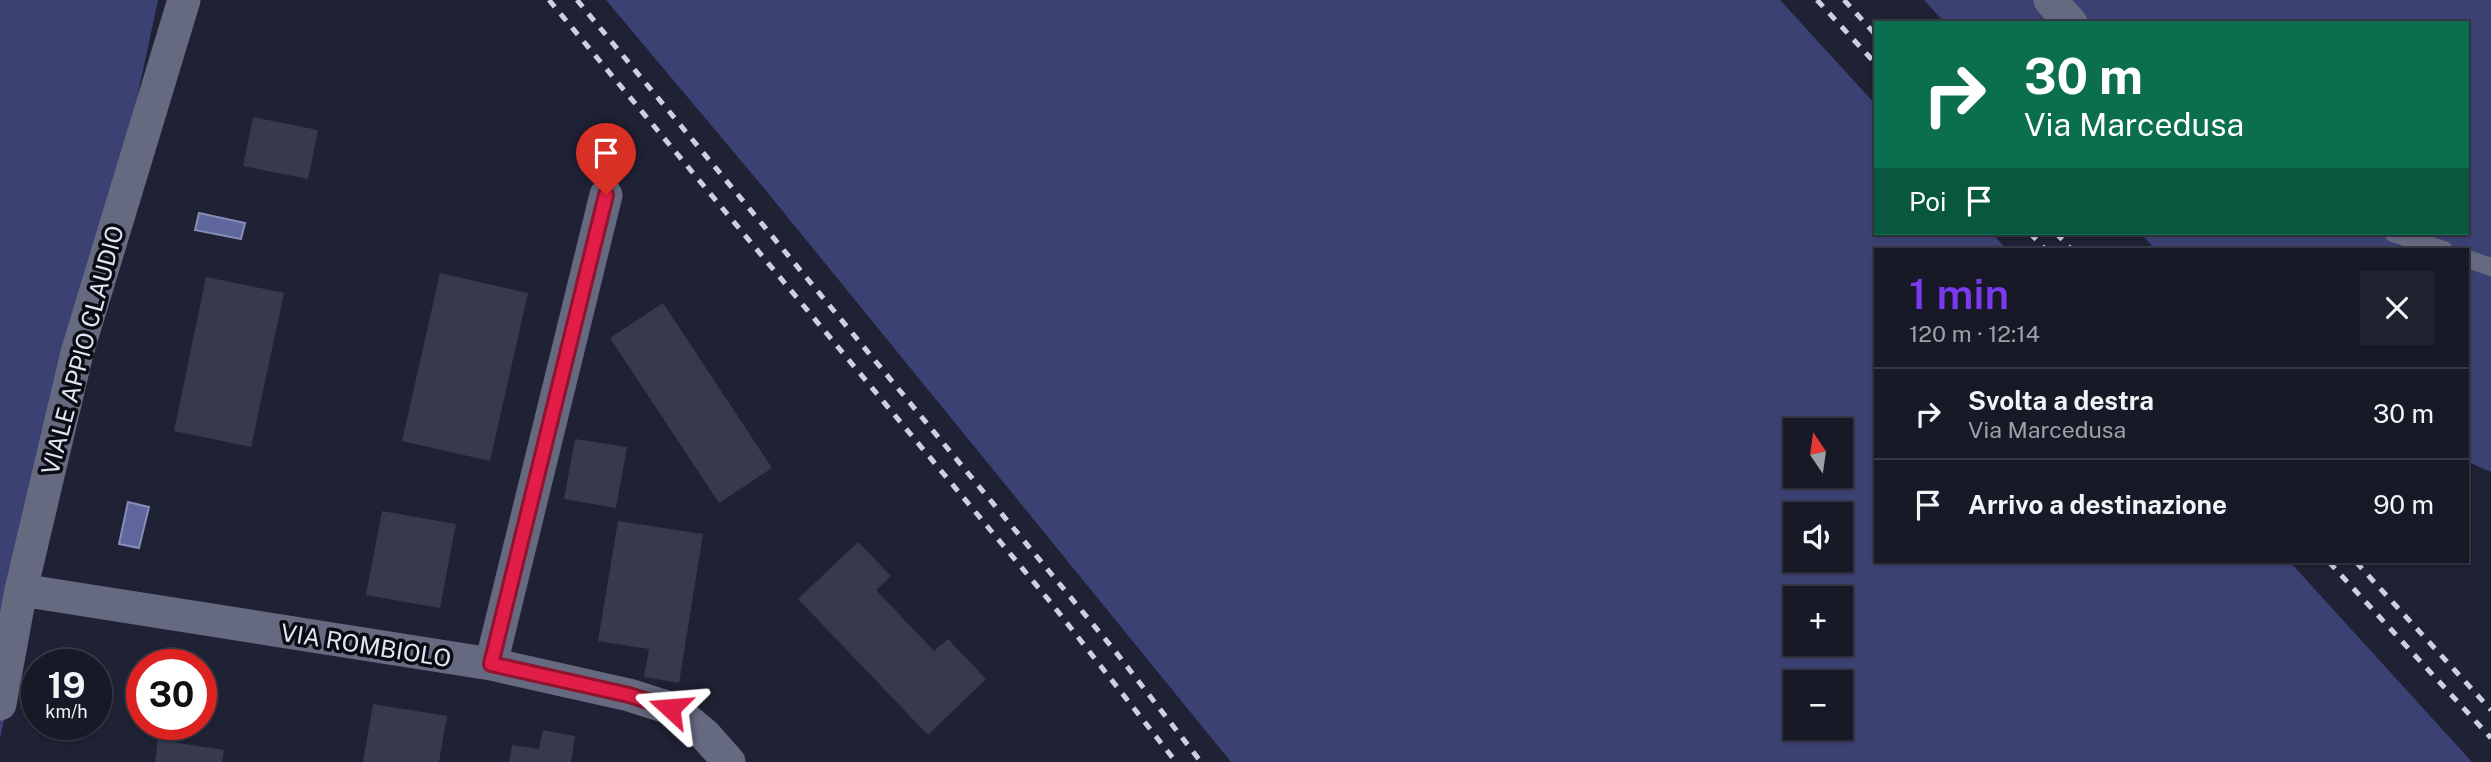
<!DOCTYPE html>
<html lang="it">
<meta charset="utf-8">
<style>
:root{--surface:#171927;--page:#20222f;--text:#f1f3f6;--muted:#9ea0a7;--line:#363844;--accent:#7c3aed}
body{margin:0;font-family:"Public Sans",sans-serif;background:var(--page);color:var(--text);height:100vh;display:flex;flex-direction:column;font-size:26px;white-space:nowrap}
*{box-sizing:border-box;margin:0}
p{font-size:23px;color:var(--muted)}
.icon{flex:none;width:38px;height:38px;fill:none;stroke:currentColor;stroke-width:2;stroke-linecap:round;stroke-linejoin:round}
.map{position:relative;flex:1;overflow:hidden}
.drawer{position:absolute;left:1874px;top:248px;width:595px;height:315px;display:flex;flex-direction:column;background:var(--surface);border-radius:0px;box-shadow:0 2px 5px #0004,0 0 0 2px var(--line)}
.drawer>*{flex:none}
.guide{position:absolute;left:1874px;top:21px;width:595px;height:214px;border-radius:0px;box-shadow:0 2px 5px #0004,0 0 0 2px var(--line);background:#0b6e4f;color:#fff;overflow:hidden}
.needle{width:46px;rotate:347deg}
.controls{position:absolute;left:1783px;top:418px;display:grid;gap:14px}
.controls a{display:grid;place-items:center;width:70px;height:70px;border-radius:0px;background:var(--surface);box-shadow:0 2px 5px #0004,0 0 0 2px var(--line);font-size:35px}
.speed{position:absolute;left:21px;top:649px;display:flex;gap:14px;font-size:35px;font-weight:700;text-align:center}
.speed>*{display:grid;place-content:center;width:91px;height:91px;border-radius:50%;background:var(--surface);box-shadow:0 2px 5px #0004,0 0 0 2px var(--line);line-height:1}
.speed small{font-size:18px;font-weight:400}
.speed .limit{border:10px solid #d22;background:#fff;color:#111}
.pin{position:absolute;display:grid;place-items:center;width:60px;height:60px;color:#fff;margin:-72px -30px;border-radius:50% 50% 50% 0;rotate:-45deg;box-shadow:0 0 7px #0007}
.pin .icon{rotate:45deg}
.me{position:absolute;width:77px;margin:-38px;rotate:289deg;stroke-linejoin:round;filter:drop-shadow(0 0 5px #0008)}
.turn{display:flex;align-items:center;gap:24px;height:147px;padding:0 35px;font-size:32px}
.turn .icon{width:91px;height:91px;stroke-width:2.5}
.turn b{display:block;font-size:49px;line-height:60px}
.then{display:flex;align-items:center;height:66px;padding:0 35px;background:#0003;gap:14px;font-size:26px}
.round{display:grid;place-items:center;flex:none;width:74px;height:74px;border-radius:0px;background:var(--page)}
.headline{display:flex;align-items:center;justify-content:space-between;height:119px;padding:0 35px}
h1{font-size:42px;font-weight:600;line-height:52px;color:var(--accent)}
ul{padding:0;list-style:none}
li{display:flex;align-items:center;gap:21px;height:91px;padding:0 35px;border-top:2px solid var(--line)}
li div{flex:1}
li b{display:block;font-size:26px}
li em{font-style:normal}
.map>svg:first-child{display:block}
.green{fill:#3c4173;fill-rule:evenodd}
.water{fill:#5f669b;stroke:#868cb5;stroke-width:2}
.building{fill:#373a4f}
.lines{fill:none;stroke-linecap:round;stroke-linejoin:round}
.lane{stroke:#666a81;stroke-width:18}
.street{stroke:#666a81;stroke-width:33}
.rail{stroke:#cdd0dd;stroke-width:5;stroke-dasharray:9 9;stroke-linecap:butt}
.route-casing{stroke:#92132f;stroke-width:18}
.route{stroke:#e11d48;stroke-width:12}
.labels{text-anchor:middle;dominant-baseline:central;stroke-width:7;stroke-linejoin:round;paint-order:stroke}
.street-label{font-size:24px;fill:#e1e4f1;stroke:#0a0c14}
</style>
<div class="map">
<svg width="2491" height="762" viewBox="0 0 2491 762">
<rect width="100%" height="100%" fill="#1f2134"/>
<!-- green -->
<path class="green" d="M 0,0 L 158,0 L 0,739 Z
M 606,0 L 1780,0 L 1876,105 L 1876,233 L 1992,233 L 2007,250 L 1876,250 L 1876,562 L 2290,562 L 2472,762 L 1231,762 L 763,187 ZM 1796,430 L 1841,430 L 1841,476 L 1796,476 ZM 1796,514 L 1841,514 L 1841,560 L 1796,560 ZM 1796,598 L 1841,598 L 1841,644 L 1796,644 ZM 1796,682 L 1841,682 L 1841,728 L 1796,728 Z
M 1924,0 L 2491,0 L 2491,472 L 2468,462 L 2468,250 L 2156,250 L 2140,233 L 2468,233 L 2468,23 L 1945,23 Z"/>
<!-- water -->
<path class="water" d="M 199,213 L 245,223 L 241,239 L 195,230 Z
M 128,502 L 149,507 L 139,548 L 119,544 Z"/>
<!-- building -->
<path class="building" d="M 253,117 L 318,130 L 308,179 L 243,166 Z
M 440,273 L 528,293 L 490,461 L 402,441 Z
M 206,277 L 284,293 L 251,447 L 174,431 Z
M 663,303 L 772,468 L 719,503 L 610,338 Z
M 575,439 L 627,447 L 616,508 L 564,499 Z
M 382,511 L 456,524 L 440,608 L 366,595 Z
M 618,521 L 703,534 L 679,683 L 644,677 L 649,649 L 598,641 Z
M 858,542 L 891,576 L 876,590 L 934,651 L 948,639 L 986,679 L 928,735 L 798,599 Z
M 373,704 L 447,716 L 439,762 L 363,762 Z
M 543,730 L 575,736 L 571,762 L 509,762 L 512,745 L 539,749 Z
M 158,740 L 224,750 L 222,762 L 155,762 Z"/>
<g class="lines">
<!-- lane -->
<path class="lane" d="M 2393,233 L 2444,250
M 2468,259 L 2491,267"/>
<!-- street -->
<path class="street" d="M 2050,0 L 2071,23
M 21,590 L 491,664 L 629,695 L 670,708 L 687,720 L 705,735 L 729,762
M 491,664 L 606,195
M 0,704 L 21,590 L 77,353 L 184,0"/>
<!-- rail -->
<path class="rail" d="M 549,0 L 1052,604 L 1176,762
M 577,0 L 1115,651 L 1201,762
M 1817,0 L 1876,64
M 1844,0 L 1876,35
M 2030,233 L 2046,250
M 2056,233 L 2072,250
M 2329,562 L 2491,738
M 2356,562 L 2491,710"/>
</g>
<g class="lines">
<!-- route casing -->
<g class="route-casing">
<path id="route" d="M 606,195 L 491,664 L 629,695 L 670,708"/>
</g>
<!-- route -->
<use href="#route" class="route"/>
</g>
<g class="labels">
<!-- street labels -->
<g class="street-label">
<text transform="translate(82 350) rotate(-75)">VIALE APPIO CLAUDIO</text>
<text transform="translate(366 645) rotate(9)">VIA ROMBIOLO</text>
</g>
</g>
</svg>
<div class="controls">
<a><svg class="needle" viewBox="-14 -14 28 28"><path d="M0-13l5 13h-10z" fill="#e53935"/><path d="M0 13l5-13h-10z" fill="#9ea0a7"/></svg></a>
<a><svg class="icon" aria-label="sound" viewBox="0 0 24 24"><path d="M4 9h4l5-4v14l-5-4H4zM17 9q2 3 0 6"/></svg></a>
<a>+</a>
<a>−</a>
</div>
<div class="speed"><div>19<small>km/h</small></div><div class="limit">30</div></div>
<div class="pin" style="left:606px;top:195px;background:#d93025"><svg class="icon" aria-label="arrive" viewBox="0 0 24 24"><path d="M6 21V4h12l-3 4 3 4H6"/></svg></div>
<svg class="me" style="left:670px;top:708px" viewBox="-20 -20 40 40"><path d="M0-17L14 15 0 8-14 15z" fill="#e11d48" stroke="#fff" stroke-width="4"/></svg>
<div class="guide">
<div class="turn"><svg class="icon" aria-label="right" viewBox="0 0 24 24"><path d="M7 20v-9h11M14 6l5 5-5 5"/></svg><div><b>30 m</b>Via Marcedusa</div></div>
<div class="then">Poi<svg class="icon" aria-label="arrive" viewBox="0 0 24 24"><path d="M6 21V4h12l-3 4 3 4H6"/></svg></div>
</div>
<section class="drawer">
<div class="headline"><div><h1>1 min</h1><p>120 m · 12:14</p></div><a class="round"><svg class="icon" aria-label="close" viewBox="0 0 24 24"><path d="M6 6l12 12M18 6L6 18"/></svg></a></div>
<ul>
<li><svg class="icon" aria-label="right" viewBox="0 0 24 24"><path d="M7 20v-9h11M14 6l5 5-5 5"/></svg><div><b>Svolta a destra</b><p>Via Marcedusa</p></div><em>30 m</em></li>
<li><svg class="icon" aria-label="arrive" viewBox="0 0 24 24"><path d="M6 21V4h12l-3 4 3 4H6"/></svg><div><b>Arrivo a destinazione</b></div><em>90 m</em></li>
</ul>
</section>
</div>
